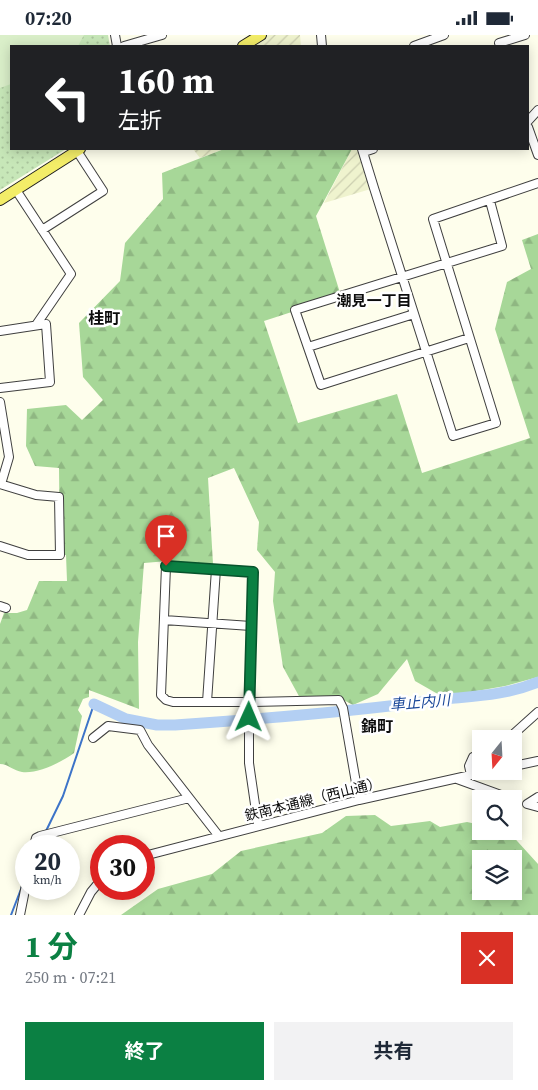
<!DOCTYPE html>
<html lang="ja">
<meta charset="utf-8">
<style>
:root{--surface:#fff;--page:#f2f2f3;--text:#1f2937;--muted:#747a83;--accent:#0b8043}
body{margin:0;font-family:"Source Serif 4","Noto Sans JP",serif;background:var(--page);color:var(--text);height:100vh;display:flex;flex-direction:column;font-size:19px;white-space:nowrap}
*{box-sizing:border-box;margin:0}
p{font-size:16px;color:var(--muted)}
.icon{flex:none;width:28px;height:28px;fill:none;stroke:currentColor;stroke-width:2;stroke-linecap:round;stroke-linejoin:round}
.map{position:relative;height:880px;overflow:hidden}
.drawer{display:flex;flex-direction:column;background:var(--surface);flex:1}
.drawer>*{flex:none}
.hud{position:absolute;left:10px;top:10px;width:519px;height:105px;border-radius:0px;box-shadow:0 2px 12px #0003;background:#202124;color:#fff;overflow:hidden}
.needle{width:32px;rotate:198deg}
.controls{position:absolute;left:472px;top:695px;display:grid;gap:10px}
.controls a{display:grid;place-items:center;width:50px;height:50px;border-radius:0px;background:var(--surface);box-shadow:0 2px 12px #0003;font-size:25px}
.speed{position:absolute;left:15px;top:800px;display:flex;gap:10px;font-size:25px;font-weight:700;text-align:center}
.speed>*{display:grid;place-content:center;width:65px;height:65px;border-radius:50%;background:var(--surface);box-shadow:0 2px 12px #0003;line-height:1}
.speed small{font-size:12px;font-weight:400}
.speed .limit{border:8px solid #d22;background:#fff;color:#111}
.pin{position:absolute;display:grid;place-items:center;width:42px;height:42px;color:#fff;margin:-51px -21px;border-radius:50% 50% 50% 0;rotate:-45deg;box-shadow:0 0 5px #0007}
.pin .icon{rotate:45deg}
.me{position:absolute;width:55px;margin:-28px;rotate:1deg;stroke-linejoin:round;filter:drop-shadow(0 0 4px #0008)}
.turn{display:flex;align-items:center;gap:18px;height:105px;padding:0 25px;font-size:22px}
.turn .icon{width:65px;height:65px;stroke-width:2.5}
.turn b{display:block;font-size:35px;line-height:42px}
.round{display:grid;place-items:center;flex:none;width:52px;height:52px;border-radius:0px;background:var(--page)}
.head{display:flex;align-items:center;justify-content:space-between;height:85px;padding:0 25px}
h1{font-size:30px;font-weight:700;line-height:38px;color:var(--accent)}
.button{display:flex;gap:10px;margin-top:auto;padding:10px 25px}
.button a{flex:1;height:58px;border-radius:0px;background:var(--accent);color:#fff;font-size:20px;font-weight:700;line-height:58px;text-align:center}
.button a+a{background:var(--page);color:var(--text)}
.status{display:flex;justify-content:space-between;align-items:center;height:35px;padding:0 25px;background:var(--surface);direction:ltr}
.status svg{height:14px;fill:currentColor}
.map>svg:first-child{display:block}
.farmland{fill:url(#farmland-furrows)}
.grass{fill:url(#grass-dots)}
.forest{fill:url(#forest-firs);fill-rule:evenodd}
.pitch{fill:#daefc9}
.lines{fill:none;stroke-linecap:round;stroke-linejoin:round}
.stream{stroke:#3d74c8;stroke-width:2}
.river{stroke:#b3cff3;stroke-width:11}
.minor-casing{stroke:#3f3f3f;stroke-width:10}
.major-casing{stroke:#1d1d1d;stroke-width:12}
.minor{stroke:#fff;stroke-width:8}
.major{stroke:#f3ed68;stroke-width:10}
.route-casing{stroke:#07532c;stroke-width:12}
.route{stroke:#0b8043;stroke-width:9}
.labels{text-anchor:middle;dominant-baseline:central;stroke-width:5;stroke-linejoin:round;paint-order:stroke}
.street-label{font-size:14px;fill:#0c0c0c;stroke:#fff}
.neighbourhood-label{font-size:15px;font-weight:bold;fill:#0c0c0c;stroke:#fff}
.water-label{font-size:15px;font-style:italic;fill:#1b4899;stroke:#fff}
.quarter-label{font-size:16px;font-weight:bold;fill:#0c0c0c;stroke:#fff}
</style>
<div class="status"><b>07:20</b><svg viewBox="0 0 49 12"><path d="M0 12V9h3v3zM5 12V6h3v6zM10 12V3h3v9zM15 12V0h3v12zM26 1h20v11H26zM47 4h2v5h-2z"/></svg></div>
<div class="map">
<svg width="538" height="880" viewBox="0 0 538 880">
<defs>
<pattern id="farmland-furrows" width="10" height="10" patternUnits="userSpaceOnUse" patternTransform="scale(1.25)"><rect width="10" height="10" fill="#eff3ce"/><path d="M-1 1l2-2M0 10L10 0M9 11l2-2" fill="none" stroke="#cccfb0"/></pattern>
<pattern id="grass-dots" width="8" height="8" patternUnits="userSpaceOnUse" patternTransform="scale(1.25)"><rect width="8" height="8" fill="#c7e7b8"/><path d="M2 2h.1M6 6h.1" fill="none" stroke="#aac59d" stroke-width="1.8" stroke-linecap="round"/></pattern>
<pattern id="forest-firs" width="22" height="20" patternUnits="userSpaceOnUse" patternTransform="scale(1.25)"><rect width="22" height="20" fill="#a7d798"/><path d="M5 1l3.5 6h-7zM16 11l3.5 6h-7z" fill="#8fb782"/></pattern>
</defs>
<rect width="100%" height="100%" fill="#fefeec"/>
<!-- farmland -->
<path class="farmland" d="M 261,0 L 300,0 L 301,11 L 243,11 Z
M 193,114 L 224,114 L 200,123 Z
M 352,114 L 362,114 L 374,153 L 324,168 Z"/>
<!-- grass -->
<path class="grass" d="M 0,0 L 108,0 L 110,11 L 11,11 L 11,114 L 66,114 L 0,155 Z"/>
<!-- forest -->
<path class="forest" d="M 224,114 L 352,114 L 316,181 L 341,261 L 264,286 L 298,388 L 397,359 L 422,438 L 530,403 L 495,294 L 507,247 L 531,234 L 522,205 L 538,199 L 538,642 L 505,651 L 443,662 L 415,646 L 407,624 L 378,659 L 353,670 L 338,662 L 300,663 L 283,632 L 273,566 L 275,537 L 257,515 L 259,487 L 234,433 L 208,443 L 213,529 L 168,526 L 144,528 L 138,607 L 139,674 L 89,655 L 89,662 L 83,664 L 78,675 L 82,681 L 74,718 C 62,727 38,739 22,737 C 14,736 8,729 0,729 L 0,589 L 4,578 L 17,578 L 27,575 L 39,546 L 67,546 L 66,520 L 60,520 L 59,433 L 35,431 L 26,411 L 27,374 L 66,370 L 82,385 L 103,365 L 83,342 L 79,288 L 120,246 L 125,208 L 163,164 L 162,138 Z
M 375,780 L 391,791 L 430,786 L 440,792 L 467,787 L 481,790 L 481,796 L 508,796 L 538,829 L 538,880 L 121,880 L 158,854 L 212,839 L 241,816 L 322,798 L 346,781 ZM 481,824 L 514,824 L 514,856 L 481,856 Z"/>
<!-- pitch -->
<path class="pitch" d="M 0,0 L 84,0 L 78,11 L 11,11 L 11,49 L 0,53 Z"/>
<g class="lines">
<!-- stream -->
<path class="stream" d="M 46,796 L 63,761 L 94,669
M 39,811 L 43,802
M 11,880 L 26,841"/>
<!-- river -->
<path class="river" d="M 94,669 L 126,684 L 157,690 L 175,690 C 262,684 350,677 437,665 C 473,661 504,661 538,647"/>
<!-- minor casing -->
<g class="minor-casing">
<path id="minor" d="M 115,0 L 117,11
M 321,0 L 322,11
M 499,8 L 525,0
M 124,11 L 162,0
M 414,11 L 444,0
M 528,86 L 538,75
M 528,92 L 538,120
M 362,114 L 374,153 L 453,401 L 496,388 L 433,184 L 538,148
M 364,117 L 373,114
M 16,155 L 71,239 L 36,290
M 42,195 L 103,156 L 77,116
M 0,296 L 46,289 L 50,347 L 0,353
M 469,303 L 321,350 L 295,275 L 502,211 L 490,166
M 308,312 L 414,279
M 0,367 L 9,422 L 1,449
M 0,449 L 36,460 L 59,462 L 60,520 L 28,520 L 0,511
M 166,531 L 253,537 L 249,667 L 173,667 L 166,665 L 161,660 Z
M 0,571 L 6,573
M 164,585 L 251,591
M 207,667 L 216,534
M 93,703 L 108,691 L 140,695 L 148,710 L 218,800
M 508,704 L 538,677
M 514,731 L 538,726
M 471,740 L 469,731 L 473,722 L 481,719
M 457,744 L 512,764
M 538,762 L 527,769 L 538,772
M 258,790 L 249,728 L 249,667 L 339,665 L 343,673 L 359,765
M 34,811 L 36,803 L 40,801 L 189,763
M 144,821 L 359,765 L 489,736
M 20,880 L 26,850
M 79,880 L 91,857 L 101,845"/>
</g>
<!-- major casing -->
<g class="major-casing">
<path id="major" d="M 243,11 L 261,0
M 0,165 L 80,114"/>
</g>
<!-- minor -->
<use href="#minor" class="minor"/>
<!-- major -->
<use href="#major" class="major"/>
</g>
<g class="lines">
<!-- route casing -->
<g class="route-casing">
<path id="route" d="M 166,531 L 253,537 L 249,682"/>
</g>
<!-- route -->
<use href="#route" class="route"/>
</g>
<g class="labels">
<!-- street labels -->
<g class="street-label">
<text transform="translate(313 764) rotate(-14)">鉄南本通線（西山通）</text>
</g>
<!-- neighbourhood labels -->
<g class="neighbourhood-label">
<text x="374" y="265">潮見一丁目</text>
</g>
<!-- water labels -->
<g class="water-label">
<text transform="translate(420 667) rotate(-5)">車止内川</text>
</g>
<!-- quarter labels -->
<g class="quarter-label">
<text x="104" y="283">桂町</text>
<text x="377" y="691">錦町</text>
</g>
</g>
</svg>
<div class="controls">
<a><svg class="needle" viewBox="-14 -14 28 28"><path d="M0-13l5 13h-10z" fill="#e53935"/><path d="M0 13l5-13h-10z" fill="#747a83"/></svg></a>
<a><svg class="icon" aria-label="search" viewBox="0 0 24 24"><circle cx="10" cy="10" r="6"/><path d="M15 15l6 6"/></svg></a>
<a><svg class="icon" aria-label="layers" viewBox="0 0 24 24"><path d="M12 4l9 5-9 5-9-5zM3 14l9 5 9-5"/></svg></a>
</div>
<div class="speed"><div>20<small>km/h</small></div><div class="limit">30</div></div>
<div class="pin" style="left:166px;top:531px;background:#d93025"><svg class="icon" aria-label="arrive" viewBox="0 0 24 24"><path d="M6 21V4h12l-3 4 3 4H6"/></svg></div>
<svg class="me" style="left:249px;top:682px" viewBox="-20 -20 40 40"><path d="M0-17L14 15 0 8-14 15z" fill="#0b8043" stroke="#fff" stroke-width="4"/></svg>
<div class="hud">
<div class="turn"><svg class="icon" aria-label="left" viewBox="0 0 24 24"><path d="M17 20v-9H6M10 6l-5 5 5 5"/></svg><div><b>160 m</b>左折</div></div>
</div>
</div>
<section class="drawer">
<div class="head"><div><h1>1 分</h1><p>250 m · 07:21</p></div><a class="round" style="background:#d93025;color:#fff"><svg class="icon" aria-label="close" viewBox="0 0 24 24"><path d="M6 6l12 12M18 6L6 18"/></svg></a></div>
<div class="button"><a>終了</a><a>共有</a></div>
</section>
